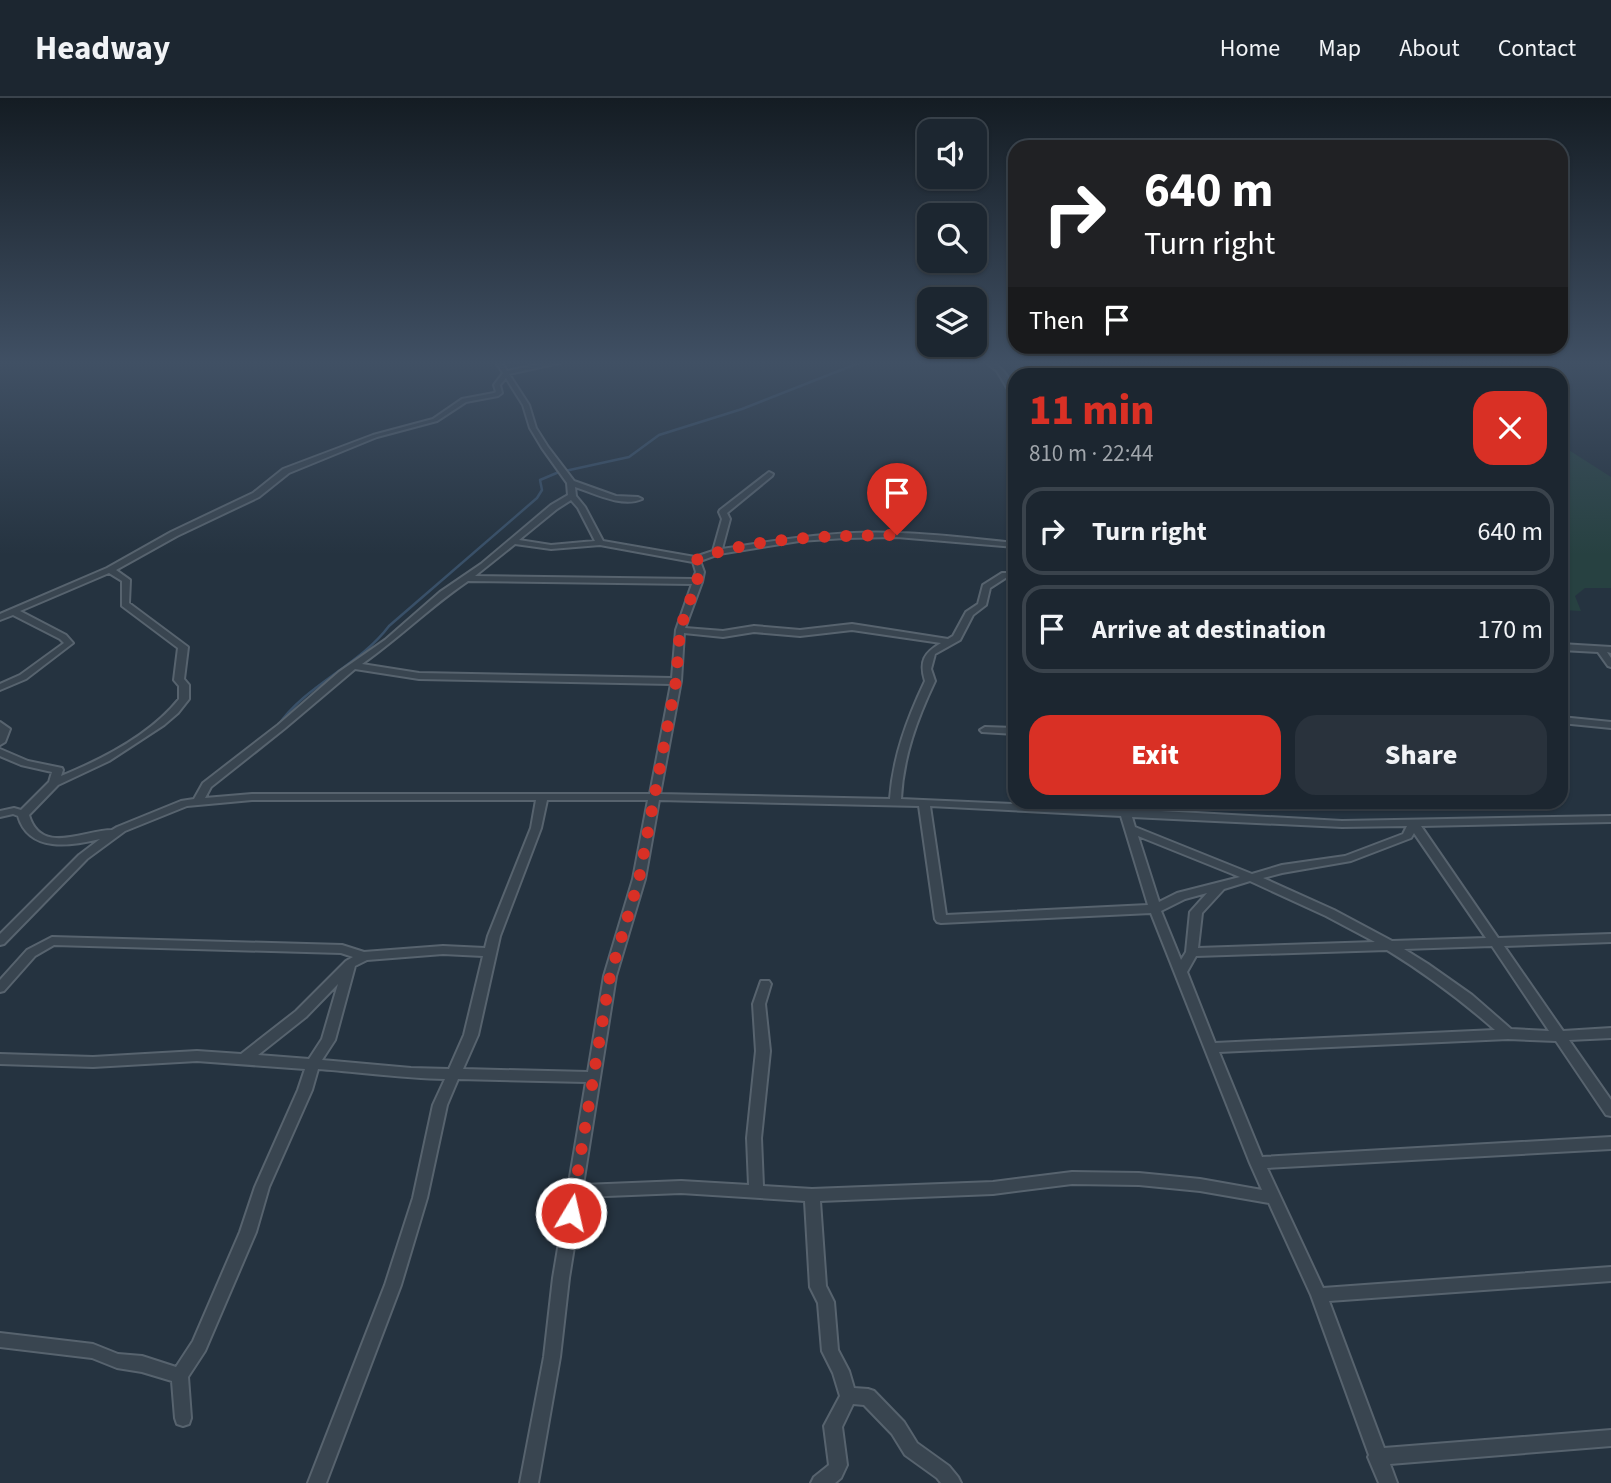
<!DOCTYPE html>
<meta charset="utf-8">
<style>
:root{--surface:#1c2630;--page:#29323c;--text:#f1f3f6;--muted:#a0a5ab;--line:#3a434c;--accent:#d93025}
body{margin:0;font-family:"Source Sans 3",sans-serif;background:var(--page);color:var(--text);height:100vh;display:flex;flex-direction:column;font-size:26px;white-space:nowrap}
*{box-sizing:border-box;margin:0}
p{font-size:23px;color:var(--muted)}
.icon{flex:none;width:38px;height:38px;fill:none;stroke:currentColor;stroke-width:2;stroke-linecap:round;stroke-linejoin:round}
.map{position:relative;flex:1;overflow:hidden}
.drawer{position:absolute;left:1008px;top:270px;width:560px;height:441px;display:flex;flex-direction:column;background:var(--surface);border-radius:21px;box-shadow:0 2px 5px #0004,0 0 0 2px var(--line)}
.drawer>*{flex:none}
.top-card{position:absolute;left:1008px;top:42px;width:560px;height:214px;border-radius:21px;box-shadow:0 2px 5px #0004,0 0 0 2px var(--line);background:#202124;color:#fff;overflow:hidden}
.tools{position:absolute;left:917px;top:21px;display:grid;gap:14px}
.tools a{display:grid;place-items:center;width:70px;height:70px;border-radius:14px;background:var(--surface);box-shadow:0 2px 5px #0004,0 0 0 2px var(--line);font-size:35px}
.pin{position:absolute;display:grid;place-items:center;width:60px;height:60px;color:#fff;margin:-72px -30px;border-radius:50% 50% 50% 0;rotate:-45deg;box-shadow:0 0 7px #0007}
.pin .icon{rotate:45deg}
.me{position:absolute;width:77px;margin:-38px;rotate:9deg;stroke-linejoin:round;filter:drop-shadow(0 0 5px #0008)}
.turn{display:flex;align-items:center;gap:24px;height:147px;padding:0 21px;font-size:32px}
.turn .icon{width:91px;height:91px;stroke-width:2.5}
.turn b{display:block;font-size:49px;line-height:60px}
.then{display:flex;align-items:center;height:66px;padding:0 21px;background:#0003;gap:14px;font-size:26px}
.round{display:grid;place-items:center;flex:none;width:74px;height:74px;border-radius:21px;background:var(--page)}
.head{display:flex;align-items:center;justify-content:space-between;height:119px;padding:0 21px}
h1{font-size:42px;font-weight:800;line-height:52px;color:var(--accent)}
.action{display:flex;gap:14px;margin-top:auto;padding:14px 21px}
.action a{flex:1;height:80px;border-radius:21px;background:var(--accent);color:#fff;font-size:28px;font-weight:800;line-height:80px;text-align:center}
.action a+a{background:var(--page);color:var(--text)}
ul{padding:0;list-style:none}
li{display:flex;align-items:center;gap:21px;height:88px;margin:0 14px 10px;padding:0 7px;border:4px solid var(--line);border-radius:21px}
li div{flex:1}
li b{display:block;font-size:26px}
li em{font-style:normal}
header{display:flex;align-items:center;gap:42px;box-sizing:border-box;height:98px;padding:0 35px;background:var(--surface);border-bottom:2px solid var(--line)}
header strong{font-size:33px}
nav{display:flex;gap:38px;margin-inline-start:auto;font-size:24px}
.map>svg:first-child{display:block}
.green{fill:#274141}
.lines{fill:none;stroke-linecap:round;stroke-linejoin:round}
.stream{stroke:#395068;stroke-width:2.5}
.street-casing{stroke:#57636e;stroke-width:4}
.street{fill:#394550;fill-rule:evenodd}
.route{stroke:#d93025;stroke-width:12;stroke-dasharray:0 21.6}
</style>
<header>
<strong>Headway</strong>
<nav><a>Home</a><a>Map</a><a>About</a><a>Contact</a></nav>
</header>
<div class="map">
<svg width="1611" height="1385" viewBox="0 0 1611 1385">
<rect width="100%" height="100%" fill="#253340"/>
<!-- green -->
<path class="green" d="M 1561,347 L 1611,379 L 1611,490 L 1585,490 L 1575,498 L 1581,513 L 1561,512 Z"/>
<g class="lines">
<!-- stream -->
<path class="stream" d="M 1403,263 L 1424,276
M 565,373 L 629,359 L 659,337 L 742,311 L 864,263
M 277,629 C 305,587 359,568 389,528 L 537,400 L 542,392 L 540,382 L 559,374"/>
<!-- street casing -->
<g class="street-casing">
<path id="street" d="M 495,263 L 501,263 L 507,273 L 555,263 L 568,263 L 509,276 L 529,307 L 536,330 L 548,349 L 574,383 L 616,398 L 638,399 L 642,401 C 622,410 594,395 575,389 L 576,398 L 585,409 L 603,443 L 695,459 L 713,453 L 722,421 L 719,414 L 720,412 L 769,374 L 773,376 L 772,378 L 727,415 L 730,421 L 722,451 C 780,442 838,432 898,435 C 937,436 976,441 1015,445 L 1015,449 L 897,439 L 845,440 L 799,443 L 719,456 L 700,463 L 704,474 L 702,484 L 685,530 L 723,533 L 754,528 L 800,532 L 852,526 L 948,541 L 953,538 L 966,514 L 978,506 L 983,487 L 1002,475 L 1015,475 L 1015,479 L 1007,479 L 990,490 L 986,507 L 973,517 L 960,542 L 935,556 L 931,571 L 935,583 C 917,621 903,659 901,701 L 1125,711 L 1342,723 L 1611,718 L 1611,724 L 1421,728 L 1498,840 L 1611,836 L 1611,844 L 1504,848 L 1563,933 L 1611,930 L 1611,940 L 1569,942 L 1611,1002 L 1611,1018 L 1606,1017 L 1556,943 L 1508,941 L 1219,954 L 1262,1059 L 1611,1039 L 1611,1051 L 1267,1070 L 1323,1190 L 1611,1169 L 1611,1183 L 1329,1203 L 1384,1350 L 1611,1332 L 1611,1348 L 1390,1366 L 1397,1385 L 1379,1385 L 1368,1359 L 1369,1357 L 1311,1197 L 1269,1105 L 1200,1093 L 1139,1087 L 1072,1086 L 993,1096 L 820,1103 L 826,1188 L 834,1204 L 838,1252 L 849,1273 L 854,1290 L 868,1291 L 874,1293 L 904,1324 L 917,1345 L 949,1368 L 958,1379 L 961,1385 L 941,1385 L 937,1380 L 905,1357 L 892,1336 L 864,1307 L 853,1306 L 842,1329 L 847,1367 L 841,1380 L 835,1385 L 811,1385 L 814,1379 L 829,1367 L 824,1328 L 840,1298 L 833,1275 L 822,1253 L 818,1205 L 810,1189 L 805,1103 L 681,1095 L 582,1099 L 569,1180 L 560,1259 L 538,1385 L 520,1385 L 544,1259 L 553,1180 L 586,984 L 458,981 L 447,1007 L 427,1100 L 401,1187 L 326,1385 L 308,1385 L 385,1187 L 413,1100 L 433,1007 L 445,981 C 402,980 360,974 318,971 L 312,992 L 269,1089 L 256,1134 L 205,1253 L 188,1279 L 191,1320 L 189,1326 L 183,1328 L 177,1326 L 175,1320 L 172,1283 L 142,1274 L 117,1270 L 92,1260 L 0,1249 L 0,1235 L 93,1246 L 118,1256 L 142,1258 L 176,1269 L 193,1243 L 240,1134 L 255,1089 L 298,992 L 305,971 L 197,963 L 93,969 L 0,966 L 0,956 L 93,959 L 197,953 L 241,956 L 296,913 L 346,863 L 353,859 L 341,855 L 54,847 L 35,858 L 4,893 L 0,894 L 0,882 L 27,852 L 52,839 L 342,847 L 364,854 L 443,848 L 485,850 L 488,838 L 531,730 L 536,702 L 252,702 L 187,708 L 125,733 L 87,761 L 4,846 L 0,847 L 0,836 L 79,757 L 100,741 C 71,748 29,755 18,718 L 13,716 L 0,719 L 0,713 L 14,710 L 21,712 L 49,684 L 52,674 L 21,667 L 0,658 L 0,651 L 28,663 L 62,670 L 63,672 L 61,678 C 103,661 150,637 179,601 L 179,588 L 174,582 L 178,550 L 122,508 L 122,483 L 109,475 L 20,513 L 66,537 L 73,545 L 26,581 L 0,592 L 0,586 L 20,577 L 64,545 L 60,541 L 13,517 L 0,522 L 0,516 L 107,470 L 171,434 L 253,395 L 283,371 L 373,337 L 433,321 L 462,301 L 494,295 L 496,294 L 494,287 L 503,275 ZM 506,280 L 523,307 L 530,330 L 542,350 L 567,385 L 568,397 L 551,407 L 481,466 L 440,494 L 385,542 L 339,574 L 278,627 L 203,685 L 194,701 L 181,703 L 117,729 L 112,732 C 84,732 41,758 29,717 L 58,687 L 109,663 L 164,627 L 178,615 L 189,601 L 189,587 L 184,581 L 188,549 L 129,505 L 130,482 L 116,472 L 177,438 L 259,399 L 289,375 L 377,339 L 437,323 L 466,304 L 498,298 L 502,295 L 500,287 ZM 571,402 L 578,410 L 595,443 L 551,447 L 519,442 L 557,411 ZM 515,446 L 551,451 L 600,447 L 693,464 L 696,474 L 693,481 L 475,478 ZM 468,483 L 692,486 L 676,532 L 672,580 L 419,575 L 362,566 C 399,540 431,508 468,483 ZM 852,532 L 941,545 C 924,555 919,563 925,583 C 907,621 893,659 890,701 L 660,696 L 681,583 L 684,535 L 723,539 L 754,534 L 800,538 ZM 355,571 L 419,581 L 671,586 L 650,696 L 252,696 L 205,700 L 211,689 L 284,631 ZM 547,702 L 648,702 L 633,781 L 604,878 L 588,974 L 463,971 L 478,937 L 500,838 L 541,730 ZM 659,702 L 919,708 L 935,821 L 937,824 L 941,825 L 1151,815 L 1250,1065 L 1262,1092 L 1200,1081 L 1139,1075 L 1072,1074 L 993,1084 L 812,1091 L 763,1088 L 761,1040 L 770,953 L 765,906 L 771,886 L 769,883 L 761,883 L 753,906 L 756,953 L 747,1040 L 749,1087 L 681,1083 L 583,1087 L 616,878 L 645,781 ZM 930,708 L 1121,718 L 1148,807 L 946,817 ZM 1132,719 L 1342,729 L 1407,728 L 1403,736 L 1345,758 L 1282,767 L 1252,776 L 1135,729 ZM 1414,735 L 1486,840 L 1392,843 L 1334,812 L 1263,780 L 1282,775 L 1351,763 L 1411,740 ZM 1138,738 L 1240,779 L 1177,795 L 1159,804 ZM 1250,783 L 1326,818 L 1375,844 L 1198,850 L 1202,815 L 1224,791 ZM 1207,795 L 1190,814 L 1186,854 L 1181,862 L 1161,813 L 1185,801 ZM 1492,848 L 1549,933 L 1511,931 L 1472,897 L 1428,866 L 1404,851 ZM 1387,852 C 1426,876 1461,902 1495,932 L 1215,945 L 1187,874 L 1196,858 ZM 443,856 L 483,858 L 464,937 L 449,971 L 411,970 L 322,962 L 335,942 L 355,868 L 367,862 ZM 338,886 L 322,941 L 309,961 L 258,957 L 306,919 Z
M 984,263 C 1000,263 1015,285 1015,300 L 1012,298 L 997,273 Z
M 1063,263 L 1072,263 L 1060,269 L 1061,276 L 1055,276 L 1054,268 Z
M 1561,546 L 1611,549 L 1611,555 L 1607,554 L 1611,560 L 1611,569 L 1608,568 L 1598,554 L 1561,552 Z
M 1561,619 L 1611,624 L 1611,630 L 1561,625 Z
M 0,624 L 10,631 L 5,644 L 0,647 Z
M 985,629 L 1015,630 L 1015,636 L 982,634 L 980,632 Z"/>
</g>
<!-- street -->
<use href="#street" class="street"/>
</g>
<!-- sky -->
<linearGradient id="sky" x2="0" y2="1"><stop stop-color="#141c23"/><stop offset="0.58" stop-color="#405064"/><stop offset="1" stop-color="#405064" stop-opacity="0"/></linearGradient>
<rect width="1611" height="457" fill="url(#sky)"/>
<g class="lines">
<!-- route -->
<path class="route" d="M 571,1115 L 610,878 L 639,781 L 676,583 L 680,531 L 700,474 L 696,462 C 753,438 836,438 897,437"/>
</g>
</svg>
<div class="tools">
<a><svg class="icon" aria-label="sound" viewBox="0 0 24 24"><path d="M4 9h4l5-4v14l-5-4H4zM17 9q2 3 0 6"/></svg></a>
<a><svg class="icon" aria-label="search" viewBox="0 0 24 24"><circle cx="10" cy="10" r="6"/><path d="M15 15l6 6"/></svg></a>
<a><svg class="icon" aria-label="layers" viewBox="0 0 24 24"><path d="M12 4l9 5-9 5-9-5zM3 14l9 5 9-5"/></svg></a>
</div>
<div class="pin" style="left:897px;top:437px;background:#d93025"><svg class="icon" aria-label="arrive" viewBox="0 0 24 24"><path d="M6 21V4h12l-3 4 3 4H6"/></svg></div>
<svg class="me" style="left:571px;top:1115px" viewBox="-20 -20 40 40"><circle r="17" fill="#d93025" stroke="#fff" stroke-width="3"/><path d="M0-11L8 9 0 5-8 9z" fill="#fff"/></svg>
<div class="top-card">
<div class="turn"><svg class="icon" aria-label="right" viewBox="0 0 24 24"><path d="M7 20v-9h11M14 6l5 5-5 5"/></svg><div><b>640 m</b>Turn right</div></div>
<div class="then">Then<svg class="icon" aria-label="arrive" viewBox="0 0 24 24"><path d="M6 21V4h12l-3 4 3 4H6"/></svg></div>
</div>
<section class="drawer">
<div class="head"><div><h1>11 min</h1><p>810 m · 22:44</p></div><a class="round" style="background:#d93025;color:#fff"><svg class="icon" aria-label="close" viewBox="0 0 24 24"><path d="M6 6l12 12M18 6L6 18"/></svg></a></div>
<ul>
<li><svg class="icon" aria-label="right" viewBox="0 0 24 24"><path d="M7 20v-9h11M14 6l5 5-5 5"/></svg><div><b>Turn right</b></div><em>640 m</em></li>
<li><svg class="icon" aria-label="arrive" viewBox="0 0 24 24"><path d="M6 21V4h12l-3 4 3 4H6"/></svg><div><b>Arrive at destination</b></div><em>170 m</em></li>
</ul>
<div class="action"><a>Exit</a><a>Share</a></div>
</section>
</div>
